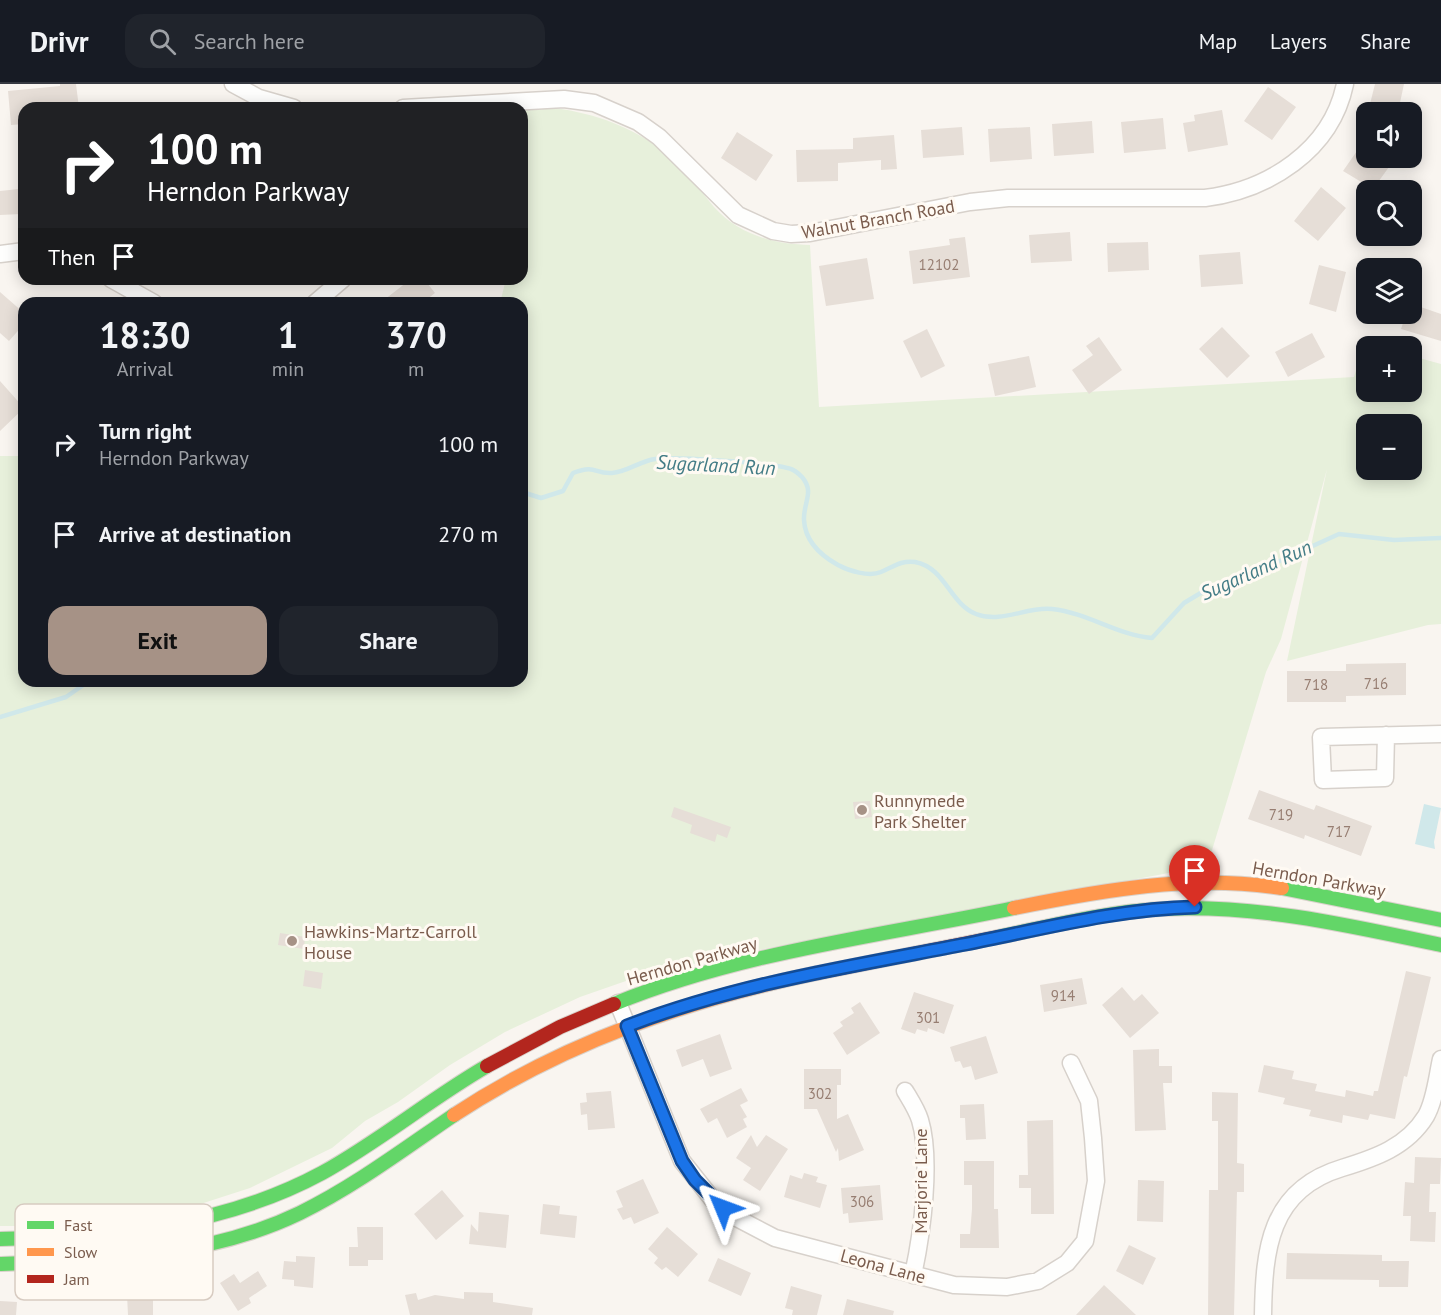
<!DOCTYPE html>
<meta charset="utf-8">
<style>
:root{--surface:#171b24;--page:#20242c;--text:#f1f3f6;--muted:#9ea1a6;--line:#363941;--accent:#a69286}
body{margin:0;font-family:"PT Sans",sans-serif;background:var(--page);color:var(--text);height:100vh;display:flex;flex-direction:column;font-size:22px;white-space:nowrap}
*{box-sizing:border-box;margin:0}
p{font-size:20px;color:var(--muted)}
.icon{flex:none;width:33px;height:33px;fill:none;stroke:currentColor;stroke-width:2;stroke-linecap:round;stroke-linejoin:round}
.map{position:relative;flex:1;overflow:hidden}
.sheet{position:absolute;left:18px;top:213px;width:510px;height:390px;display:flex;flex-direction:column;background:var(--surface);border-radius:18px;box-shadow:0 3px 15px #0003}
.sheet>*{flex:none}
.guide{position:absolute;left:18px;top:18px;width:510px;height:183px;border-radius:18px;box-shadow:0 3px 15px #0003;background:#202124;color:#fff;overflow:hidden}
.tools{position:absolute;left:1356px;top:18px;display:grid;gap:12px}
.tools a{display:grid;place-items:center;width:66px;height:66px;border-radius:12px;background:var(--surface);box-shadow:0 3px 15px #0003;font-size:30px}
.pin{position:absolute;display:grid;place-items:center;width:51px;height:51px;color:#fff;margin:-62px -26px;border-radius:50% 50% 50% 0;rotate:-45deg;box-shadow:0 0 6px #0007}
.pin .icon{rotate:45deg}
.me{position:absolute;width:66px;margin:-33px;rotate:314deg;stroke-linejoin:round;filter:drop-shadow(0 0 4px #0008)}
.turn{display:flex;align-items:center;gap:21px;height:126px;padding:0 30px;font-size:27px}
.turn .icon{width:78px;height:78px;stroke-width:2.5}
.turn b{display:block;font-size:42px;line-height:51px}
.then{display:flex;align-items:center;height:57px;padding:0 30px;background:#0003;gap:12px;font-size:22px}
.eta{display:flex;justify-content:space-evenly;align-items:center;height:102px;text-align:center}
.eta b{font-size:36px;font-weight:700;line-height:42px}
.action{display:flex;gap:12px;margin-top:auto;padding:12px 30px}
.action a{flex:1;height:69px;border-radius:18px;background:var(--accent);color:#111;font-size:24px;font-weight:700;line-height:69px;text-align:center}
.action a+a{background:var(--page);color:var(--text)}
ul{padding:0;list-style:none}
li{display:flex;align-items:center;gap:18px;height:90px;padding:0 30px}
li div{flex:1}
li b{display:block;font-size:22px}
li em{font-style:normal}
header{display:flex;align-items:center;gap:36px;box-sizing:border-box;height:84px;padding:0 30px;background:var(--surface);border-bottom:2px solid var(--line)}
header strong{font-size:28px}
nav{display:flex;gap:33px;margin-inline-start:auto;font-size:21px}
.search{width:420px;height:54px;background:var(--page);display:flex;align-items:center;gap:15px;box-sizing:border-box;padding:0 21px;border-radius:18px;color:var(--muted);font-size:22px}
.map>svg:first-child{display:block}
.green{fill:#e7f0db;fill-rule:evenodd}
.water{fill:#d0e8ea}
.lines{fill:none;stroke-linecap:round;stroke-linejoin:round}
.stream{stroke:#d0e8ea;stroke-width:4.5}
.building{fill:#e6ded7}
.street-casing{stroke:#d7d1cb;stroke-width:19}
.fast-casing{stroke:#d9d2cb;stroke-width:16}
.slow-casing{stroke:#d9d2cb;stroke-width:16}
.jam-casing{stroke:#d9d2cb;stroke-width:16}
.street{stroke:#fefefd;stroke-width:16}
.fast{stroke:#63d668;stroke-width:14}
.slow{stroke:#ff974d;stroke-width:14}
.jam{stroke:#b3261e;stroke-width:14}
.route-casing{stroke:#114b97;stroke-width:15}
.route{stroke:#1a73e8;stroke-width:10}
.poi-dot{fill:#a69286;stroke:#fffaf3;stroke-width:2}
.labels{text-anchor:middle;dominant-baseline:central;stroke-width:6;stroke-linejoin:round;paint-order:stroke}
.number-label{font-size:15px;fill:#977e72}
.street-label{font-size:18px;fill:#7a5c4d;stroke:#fffaf3}
.poi-label{font-size:18px;fill:#7a5c4d;stroke:#fffaf3;text-anchor:start}
.water-label{font-size:20px;font-style:italic;fill:#437c86;stroke:#fffaf3}
.key{fill:#fffaf3;stroke:#d7cbc1;stroke-width:1.5}
.key-label{font-size:16px;fill:#7a5c4d}
</style>
<header>
<strong>Drivr</strong>
<div class="search"><svg class="icon" aria-label="search" viewBox="0 0 24 24"><circle cx="10" cy="10" r="6"/><path d="M15 15l6 6"/></svg>Search here</div>
<nav><a>Map</a><a>Layers</a><a>Share</a></nav>
</header>
<div class="map">
<svg width="1441" height="1231" viewBox="0 0 1441 1231">
<rect width="100%" height="100%" fill="#f9f5f0"/>
<!-- green -->
<path class="green" d="M 555,24 C 597,30 632,43 665,68 C 685,83 698,104 714,123 C 739,151 774,160 810,161 L 819,323 L 1354,293 L 1364,260 L 1374,262 L 1366,262 L 1366,308 L 1412,308 L 1412,272 L 1441,280 L 1441,540 L 1428,541 L 1287,577 L 1327,385 L 1281,555 L 1266,588 L 1206,786 L 1174,788 L 778,862 L 646,890 L 580,913 L 505,948 L 450,981 L 398,1018 L 365,1037 L 332,1064 L 250,1104 L 188,1124 L 131,1136 L 53,1142 L 0,1142 L 0,372 L 24,372 L 24,597 L 522,597 L 522,219 L 500,219 L 506,195 L 522,195 L 522,25 ZM 1366,340 L 1412,340 L 1412,386 L 1366,386 Z"/>
<!-- water -->
<path class="water" d="M 1424,720 L 1441,724 L 1434,758 L 1435,765 L 1415,760 Z"/>
<g class="lines">
<!-- stream -->
<path class="stream" d="M 522,408 L 541,414 L 563,407 L 573,389 C 597,380 593,390 612,389 C 627,388 640,377 655,375 C 671,372 776,379 791,385 C 794,386 799,390 802,393 C 815,408 803,419 804,436 C 805,457 820,471 838,481 C 849,487 869,493 881,488 C 893,483 901,476 915,478 C 946,484 949,519 976,530 C 1002,540 1027,522 1052,525 C 1088,529 1117,551 1152,554 L 1184,519 L 1204,507 L 1251,490 L 1339,450 L 1394,456 L 1441,454
M 0,633 L 66,613 L 89,597"/>
</g>
<!-- building -->
<path class="building" d="M 60,0 L 76,0 L 79,24 L 24,24 L 24,40 L 11,41 L 8,7 L 60,2 Z
M 1375,0 L 1404,0 L 1398,28 L 1368,28 Z
M 1268,3 L 1296,23 L 1272,56 L 1244,37 Z
M 1222,26 L 1228,61 L 1188,68 L 1183,39 L 1195,37 L 1194,31 Z
M 1163,34 L 1166,65 L 1124,69 L 1121,38 Z
M 1092,37 L 1094,69 L 1054,72 L 1052,40 Z
M 962,43 L 964,71 L 923,74 L 921,46 Z
M 1030,43 L 1032,75 L 990,78 L 988,45 Z
M 737,48 L 773,71 L 756,97 L 721,74 Z
M 894,51 L 897,85 L 881,86 L 881,76 L 838,79 L 838,97 L 797,98 L 796,66 L 853,65 L 853,54 Z
M 1366,54 L 1366,74 L 1377,74 L 1389,83 L 1373,105 L 1343,87 Z
M 1321,103 L 1346,124 L 1318,157 L 1294,137 Z
M 19,105 L 21,130 L 0,131 L 0,107 Z
M 1070,148 L 1072,177 L 1031,179 L 1029,151 Z
M 965,153 L 970,193 L 913,200 L 909,167 L 950,161 L 949,155 Z
M 1148,158 L 1149,186 L 1108,188 L 1107,159 Z
M 1240,168 L 1243,200 L 1201,203 L 1199,171 Z
M 867,174 L 874,215 L 826,222 L 819,182 Z
M 1319,181 L 1346,188 L 1336,228 L 1309,220 Z
M 411,195 L 424,195 L 435,209 L 422,219 L 380,219 Z
M 0,208 L 24,229 L 24,240 L 9,257 L 0,249 Z
M 1412,220 L 1441,230 L 1441,257 L 1401,245 L 1406,230 L 1412,230 Z
M 1222,243 L 1250,272 L 1227,294 L 1199,265 Z
M 927,245 L 945,282 L 921,294 L 903,257 Z
M 1312,249 L 1325,273 L 1288,293 L 1275,268 Z
M 1099,253 L 1122,286 L 1089,310 L 1072,286 L 1093,271 L 1086,262 Z
M 1029,272 L 1036,303 L 995,312 L 988,280 Z
M 0,297 L 24,324 L 0,347 Z
M 1406,579 L 1406,611 L 1346,612 L 1346,618 L 1287,618 L 1287,587 L 1346,587 L 1346,580 Z
M 1259,706 L 1314,726 L 1316,721 L 1372,742 L 1361,772 L 1305,751 L 1304,755 L 1248,735 Z
M 870,717 L 872,733 L 855,735 L 853,718 Z
M 674,723 L 731,743 L 727,754 L 717,750 L 715,758 L 690,749 L 692,741 L 671,733 Z
M 280,849 L 305,853 L 304,865 L 278,861 Z
M 305,886 L 323,889 L 321,905 L 303,902 Z
M 1406,887 L 1431,893 L 1407,993 L 1404,992 L 1395,1035 L 1370,1030 L 1368,1036 L 1343,1031 L 1342,1039 L 1309,1032 L 1311,1026 L 1283,1020 L 1285,1014 L 1258,1008 L 1264,981 L 1294,987 L 1292,995 L 1317,1000 L 1315,1007 L 1345,1013 L 1346,1006 L 1373,1012 L 1374,1007 L 1378,1007 Z
M 1082,894 L 1087,920 L 1044,928 L 1040,901 Z
M 1122,903 L 1134,917 L 1142,910 L 1159,929 L 1130,954 L 1102,921 Z
M 914,908 L 954,921 L 944,950 L 928,944 L 927,948 L 917,945 L 915,950 L 901,945 Z
M 860,918 L 880,949 L 847,971 L 833,949 L 843,942 L 840,938 L 854,929 L 851,924 Z
M 720,950 L 732,985 L 710,993 L 703,975 L 682,983 L 676,966 Z
M 986,952 L 998,989 L 975,996 L 971,982 L 963,984 L 960,977 L 955,978 L 950,963 Z
M 1159,965 L 1159,982 L 1172,982 L 1172,999 L 1163,999 L 1166,1046 L 1135,1047 L 1133,966 Z
M 804,985 L 841,985 L 841,1001 L 837,1001 L 837,1035 L 848,1030 L 864,1066 L 839,1077 L 838,1064 L 836,1068 L 817,1025 L 804,1025 Z
M 741,1004 L 748,1017 L 740,1021 L 747,1033 L 743,1035 L 747,1043 L 727,1054 L 717,1034 L 708,1039 L 700,1025 Z
M 611,1007 L 615,1044 L 588,1046 L 587,1030 L 581,1031 L 580,1019 L 587,1018 L 586,1009 Z
M 1212,1008 L 1238,1009 L 1237,1079 L 1244,1080 L 1244,1108 L 1237,1108 L 1234,1231 L 1208,1231 L 1209,1106 L 1218,1106 L 1218,1037 L 1212,1037 Z
M 984,1020 L 986,1055 L 966,1056 L 965,1034 L 960,1034 L 960,1021 Z
M 1053,1036 L 1054,1130 L 1031,1130 L 1031,1104 L 1019,1104 L 1019,1091 L 1028,1091 L 1027,1037 Z
M 751,1051 L 757,1063 L 766,1051 L 788,1065 L 760,1107 L 743,1096 L 751,1084 L 736,1074 Z
M 1415,1073 L 1441,1074 L 1440,1100 L 1430,1100 L 1429,1128 L 1436,1128 L 1435,1158 L 1410,1157 L 1411,1132 L 1403,1132 L 1405,1098 L 1414,1099 Z
M 964,1077 L 994,1077 L 994,1125 L 998,1125 L 999,1164 L 960,1164 L 960,1150 L 970,1150 L 972,1125 L 972,1101 L 964,1101 Z
M 804,1089 L 818,1093 L 816,1098 L 827,1101 L 820,1124 L 784,1113 L 790,1091 L 802,1095 Z
M 643,1095 L 659,1129 L 634,1140 L 631,1133 L 623,1136 L 617,1125 L 623,1123 L 616,1107 Z
M 1138,1096 L 1164,1097 L 1163,1138 L 1137,1137 Z
M 880,1101 L 883,1136 L 849,1139 L 848,1129 L 843,1130 L 841,1104 Z
M 442,1106 L 464,1132 L 436,1156 L 414,1130 Z
M 543,1120 L 560,1122 L 559,1130 L 577,1132 L 575,1154 L 540,1150 Z
M 479,1128 L 509,1131 L 506,1164 L 469,1160 L 471,1140 L 478,1148 Z
M 357,1143 L 383,1143 L 383,1176 L 368,1176 L 368,1182 L 349,1182 L 349,1163 L 358,1163 Z
M 667,1143 L 698,1170 L 678,1193 L 666,1183 L 662,1186 L 654,1179 L 658,1174 L 648,1165 Z
M 1129,1161 L 1156,1174 L 1143,1201 L 1116,1187 Z
M 1287,1169 L 1382,1171 L 1382,1177 L 1409,1177 L 1408,1203 L 1379,1203 L 1379,1196 L 1286,1195 Z
M 296,1172 L 315,1173 L 313,1204 L 294,1202 L 294,1196 L 282,1195 L 284,1177 L 296,1178 Z
M 718,1174 L 751,1189 L 741,1212 L 708,1197 Z
M 258,1187 L 267,1202 L 249,1214 L 251,1219 L 238,1227 L 220,1199 L 234,1190 L 240,1199 Z
M 1104,1201 L 1136,1231 L 1076,1231 Z
M 791,1202 L 822,1211 L 817,1231 L 792,1231 L 793,1226 L 785,1224 Z
M 464,1208 L 493,1209 L 493,1218 L 533,1224 L 532,1231 L 410,1231 L 405,1211 L 416,1209 L 418,1216 L 435,1211 L 464,1215 Z
M 153,1210 L 153,1231 L 128,1231 L 127,1211 Z
M 847,1215 L 894,1227 L 893,1231 L 843,1231 Z
M 0,1217 L 17,1218 L 16,1231 L 0,1231 Z"/>
<g class="lines">
<!-- street casing -->
<g class="street-casing">
<path id="street" d="M 233,0 L 259,14 L 294,24
M 403,24 L 564,15 L 594,19 L 638,38 L 659,53 L 738,131 L 773,147 L 791,150 L 810,149 L 970,118 L 1008,114 L 1205,114 C 1268,106 1331,67 1345,0
M 0,170 L 24,167
M 111,195 L 154,219
M 315,219 L 343,195
M 1386,651 L 1385,694 L 1323,696 L 1321,653 L 1441,650
M 618,919 L 682,1077 L 713,1116 L 733,1132 L 775,1154 L 954,1201 L 1007,1203 L 1038,1197 L 1067,1179 L 1085,1157 L 1096,1097 L 1093,1054 L 1089,1017 L 1071,979
M 905,1007 C 911,1017 917,1026 920,1036 C 932,1076 922,1150 913,1191
M 1263,1231 C 1264,1166 1269,1106 1342,1084 C 1375,1074 1407,1063 1426,1032 C 1435,1016 1437,993 1441,975"/>
</g>
<!-- fast casing -->
<g class="fast-casing">
<path id="fast" d="M 1282,804 L 1441,836
M 998,853 C 1051,842 1106,828 1160,825 C 1256,820 1348,841 1441,861
M 614,920 C 740,868 881,852 1014,824
M 0,1155 C 112,1152 222,1143 322,1089 C 380,1057 430,1015 487,982
M 0,1180 C 101,1177 207,1174 300,1129 C 355,1102 404,1065 454,1031"/>
</g>
<!-- slow casing -->
<g class="slow-casing">
<path id="slow" d="M 1014,824 C 1103,806 1191,790 1282,804
M 454,1031 C 565,958 687,916 817,889"/>
</g>
<!-- jam casing -->
<g class="jam-casing">
<path id="jam" d="M 817,889 L 998,853
M 487,982 L 560,943 L 614,920"/>
</g>
<!-- street -->
<use href="#street" class="street"/>
<!-- fast -->
<use href="#fast" class="fast"/>
<!-- slow -->
<use href="#slow" class="slow"/>
<!-- jam -->
<use href="#jam" class="jam"/>
</g>
<g class="lines">
<!-- route casing -->
<g class="route-casing">
<path id="route" d="M 723,1124 L 695,1096 L 682,1077 L 627,942 C 736,900 852,882 966,860 C 1042,845 1117,825 1195,823"/>
</g>
<!-- route -->
<use href="#route" class="route"/>
</g>
<!-- markers -->
<g class="poi-dot">
<circle cx="862" cy="726" r="6"/>
<circle cx="292" cy="857" r="6"/>
</g>
<g class="labels">
<!-- number labels -->
<g class="number-label">
<text x="939" y="180">12102</text>
<text x="1376" y="599">716</text>
<text x="1316" y="600">718</text>
<text x="1281" y="730">719</text>
<text x="1339" y="747">717</text>
<text x="1063" y="911">914</text>
<text x="928" y="933">301</text>
<text x="820" y="1009">302</text>
<text x="862" y="1117">306</text>
</g>
<!-- street labels -->
<g class="street-label">
<text transform="translate(878 135) rotate(-10)">Walnut Branch Road</text>
<text transform="translate(1319 795) rotate(10)">Herndon Parkway</text>
<text transform="translate(692 877) rotate(-16)">Herndon Parkway</text>
<text transform="translate(920 1097) rotate(-90)">Marjorie Lane</text>
<text transform="translate(883 1182) rotate(15)">Leona Lane</text>
</g>
<!-- poi labels -->
<g class="poi-label">
<text x="874" y="716">Runnymede<tspan x="874" dy="21">Park Shelter</tspan></text>
<text x="304" y="847">Hawkins-Martz-Carroll<tspan x="304" dy="21">House</tspan></text>
</g>
<!-- water labels -->
<g class="water-label">
<text transform="translate(716 381) rotate(3)">Sugarland Run</text>
<text transform="translate(1256 486) rotate(-24)">Sugarland Run</text>
</g>
</g>
<!-- legend -->
<rect x="15" y="1120" width="198" height="96" rx="9" class="key"/>
<rect x="27" y="1137" width="27" height="8" fill="#63d668"/>
<rect x="27" y="1164" width="27" height="8" fill="#ff974d"/>
<rect x="27" y="1191" width="27" height="8" fill="#b3261e"/>
<g class="key-label">
<text x="64" y="1147">Fast</text>
<text x="64" y="1174">Slow</text>
<text x="64" y="1201">Jam</text>
</g>
</svg>
<div class="tools">
<a><svg class="icon" aria-label="sound" viewBox="0 0 24 24"><path d="M4 9h4l5-4v14l-5-4H4zM17 9q2 3 0 6"/></svg></a>
<a><svg class="icon" aria-label="search" viewBox="0 0 24 24"><circle cx="10" cy="10" r="6"/><path d="M15 15l6 6"/></svg></a>
<a><svg class="icon" aria-label="layers" viewBox="0 0 24 24"><path d="M12 4l9 5-9 5-9-5zM3 14l9 5 9-5"/></svg></a>
<a>+</a>
<a>−</a>
</div>
<div class="pin" style="left:1195px;top:823px;background:#d93025"><svg class="icon" aria-label="arrive" viewBox="0 0 24 24"><path d="M6 21V4h12l-3 4 3 4H6"/></svg></div>
<svg class="me" style="left:723px;top:1124px" viewBox="-20 -20 40 40"><path d="M0-17L14 15 0 8-14 15z" fill="#1a73e8" stroke="#fff" stroke-width="4"/></svg>
<div class="guide">
<div class="turn"><svg class="icon" aria-label="right" viewBox="0 0 24 24"><path d="M7 20v-9h11M14 6l5 5-5 5"/></svg><div><b>100 m</b>Herndon Parkway</div></div>
<div class="then">Then<svg class="icon" aria-label="arrive" viewBox="0 0 24 24"><path d="M6 21V4h12l-3 4 3 4H6"/></svg></div>
</div>
<section class="sheet">
<div class="eta">
<div><b>18:30</b><p>Arrival</p></div>
<div><b>1</b><p>min</p></div>
<div><b>370</b><p>m</p></div>
</div>
<ul>
<li><svg class="icon" aria-label="right" viewBox="0 0 24 24"><path d="M7 20v-9h11M14 6l5 5-5 5"/></svg><div><b>Turn right</b><p>Herndon Parkway</p></div><em>100 m</em></li>
<li><svg class="icon" aria-label="arrive" viewBox="0 0 24 24"><path d="M6 21V4h12l-3 4 3 4H6"/></svg><div><b>Arrive at destination</b></div><em>270 m</em></li>
</ul>
<div class="action"><a>Exit</a><a>Share</a></div>
</section>
</div>
